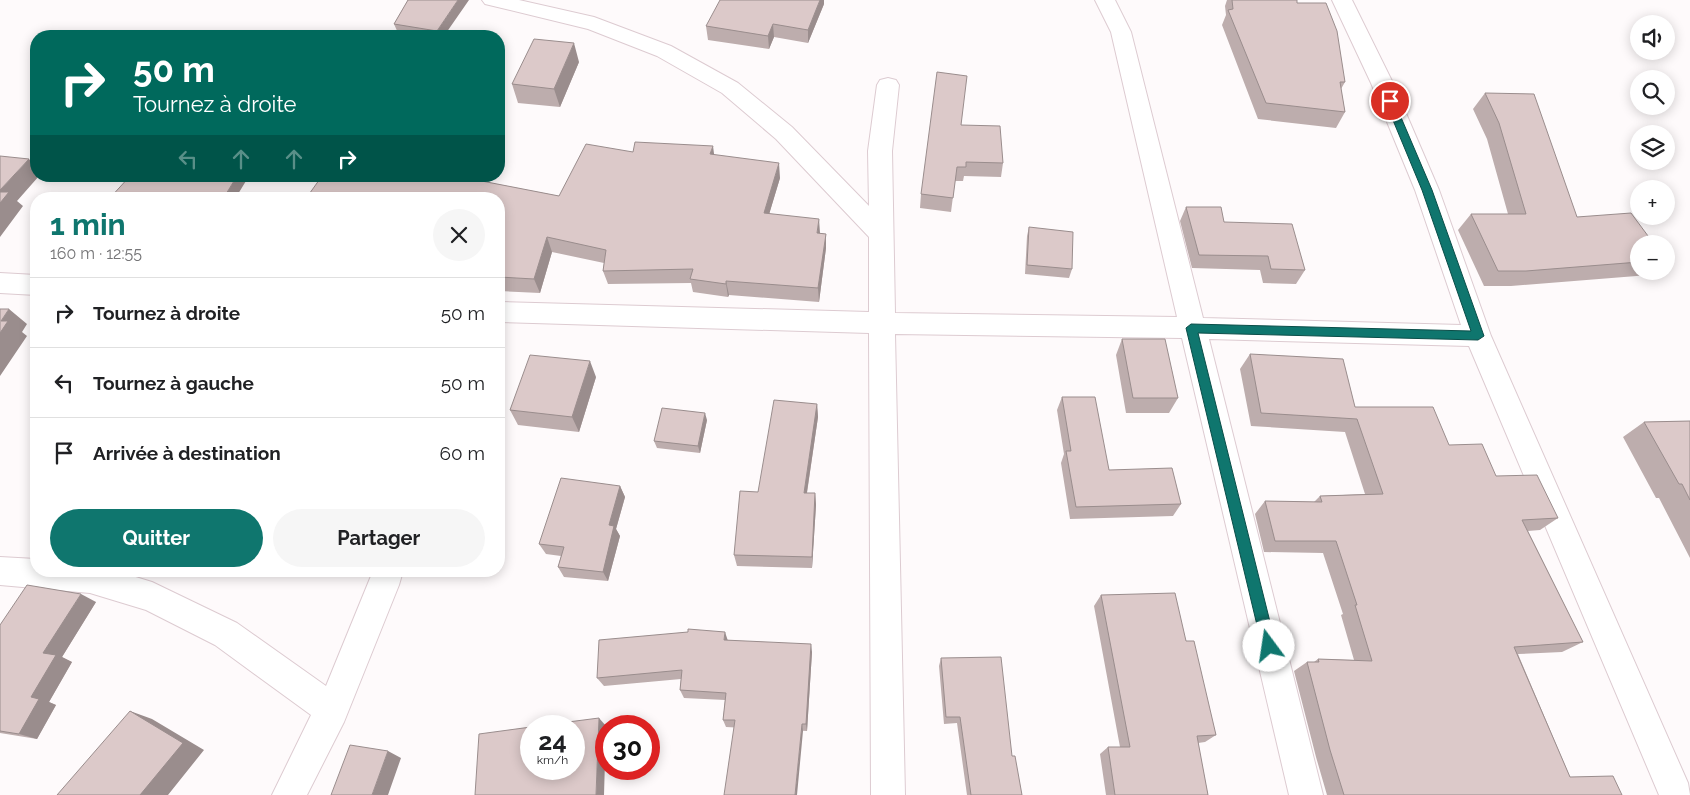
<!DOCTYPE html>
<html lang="fr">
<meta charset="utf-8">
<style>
:root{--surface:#fff;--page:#f6f6f6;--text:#202124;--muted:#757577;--line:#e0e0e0;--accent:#0f766e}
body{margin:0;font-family:Raleway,sans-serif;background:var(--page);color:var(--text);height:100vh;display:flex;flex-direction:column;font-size:19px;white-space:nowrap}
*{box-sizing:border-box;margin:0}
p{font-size:16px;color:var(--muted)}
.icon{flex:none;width:28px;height:28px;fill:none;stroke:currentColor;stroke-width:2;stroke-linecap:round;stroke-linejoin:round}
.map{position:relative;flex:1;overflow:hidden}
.side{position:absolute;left:30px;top:192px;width:475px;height:385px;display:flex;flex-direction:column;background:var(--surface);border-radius:20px;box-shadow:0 2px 12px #0003}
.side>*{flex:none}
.banner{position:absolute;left:30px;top:30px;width:475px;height:152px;border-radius:20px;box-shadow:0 2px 12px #0003;background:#00695c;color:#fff;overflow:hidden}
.tools{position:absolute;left:1630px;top:15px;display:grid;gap:10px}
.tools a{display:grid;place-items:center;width:45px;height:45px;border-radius:50%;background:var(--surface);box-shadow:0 2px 12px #0003;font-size:25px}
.speed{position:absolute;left:520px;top:715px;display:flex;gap:10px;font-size:25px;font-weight:700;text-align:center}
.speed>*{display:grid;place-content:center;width:65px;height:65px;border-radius:50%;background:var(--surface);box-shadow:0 2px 12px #0003;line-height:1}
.speed small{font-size:12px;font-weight:400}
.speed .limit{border:8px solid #d22;background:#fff;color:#111}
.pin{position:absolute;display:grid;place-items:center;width:42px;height:42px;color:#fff;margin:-21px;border:2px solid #fff;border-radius:50%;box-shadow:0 1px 5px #0007}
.me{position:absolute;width:55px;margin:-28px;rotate:346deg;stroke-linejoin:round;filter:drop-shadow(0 0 4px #0008)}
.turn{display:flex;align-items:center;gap:18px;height:105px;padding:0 20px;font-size:22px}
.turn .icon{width:65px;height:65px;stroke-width:2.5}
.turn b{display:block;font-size:35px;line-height:42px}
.lanes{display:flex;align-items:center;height:48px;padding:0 20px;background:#0003;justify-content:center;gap:25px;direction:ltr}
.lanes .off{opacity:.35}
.round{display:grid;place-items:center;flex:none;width:52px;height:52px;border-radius:26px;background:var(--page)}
.overview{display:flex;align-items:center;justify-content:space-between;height:85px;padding:0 20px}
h1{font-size:30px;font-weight:700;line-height:38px;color:var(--accent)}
.action{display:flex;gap:10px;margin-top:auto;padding:10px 20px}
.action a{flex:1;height:58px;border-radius:30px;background:var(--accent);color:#fff;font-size:20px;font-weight:700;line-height:58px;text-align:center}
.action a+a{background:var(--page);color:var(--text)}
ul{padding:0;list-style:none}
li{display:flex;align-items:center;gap:15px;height:70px;padding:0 20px;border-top:1px solid var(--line)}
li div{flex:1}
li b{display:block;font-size:19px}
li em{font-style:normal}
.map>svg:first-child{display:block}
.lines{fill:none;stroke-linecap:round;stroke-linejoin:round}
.minor-casing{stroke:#ddcbd1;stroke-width:2}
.minor{fill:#fff;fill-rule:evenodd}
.wall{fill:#bdadad}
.shaded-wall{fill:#9a8d8d}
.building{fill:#dcc9c9;stroke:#9a8d8d}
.route{fill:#0f766e;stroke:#0a4d48}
</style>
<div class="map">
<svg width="1690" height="795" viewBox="0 0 1690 795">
<rect width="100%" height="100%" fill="#fefafb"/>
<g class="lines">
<!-- minor casing -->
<g class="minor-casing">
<path id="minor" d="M 482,0 L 519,0 L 594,17 L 671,46 L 738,83 L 792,127 L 869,206 L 868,151 L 877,85 L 880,80 L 888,78 L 896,80 L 899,85 L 892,151 L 895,313 L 1177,317 L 1111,32 L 1095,0 L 1115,0 L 1131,32 L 1203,318 L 1461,325 L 1415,190 L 1371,83 L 1332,0 L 1352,0 L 1393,83 L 1439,190 L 1491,336 L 1688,783 L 1690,795 L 1659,795 L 1469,346 L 1209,339 L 1323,795 L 1289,795 L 1182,338 L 895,334 L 905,795 L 871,795 L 869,333 L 499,322 L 499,302 L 869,312 L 869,237 L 776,139 L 722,93 L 657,56 L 588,29 L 485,4 Z
M 0,273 L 36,275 L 36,295 L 0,293 Z
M 0,557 L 36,559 L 36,571 L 116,571 L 152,582 L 237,623 L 326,686 L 373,571 L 403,571 L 399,585 L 344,722 L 307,795 L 272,795 L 311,715 L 215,645 L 146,610 L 90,593 L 0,585 Z"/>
</g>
<!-- minor -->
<use href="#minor" class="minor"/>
</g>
<!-- wall -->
<path class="wall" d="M 408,0 L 444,36 L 415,36 L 398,33 L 394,24 Z
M 1227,0 L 1297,0 L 1297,3 L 1345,82 L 1341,89 L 1345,112 L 1336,128 L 1258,119 L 1222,25 L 1226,15 L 1225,6 Z
M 824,4 L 808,43 L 774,37 L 769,49 L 708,40 L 706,26 Z
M 579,62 L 560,107 L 518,103 L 512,84 Z
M 1485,93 L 1577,217 L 1639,244 L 1639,271 L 1653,271 L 1649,275 L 1511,286 L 1484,286 L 1458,230 L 1471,214 L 1508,214 L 1487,139 L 1473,109 Z
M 961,125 L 1003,163 L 1001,177 L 964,176 L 963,181 L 955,181 L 951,212 L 920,208 L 921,194 Z
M 633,152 L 715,155 L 780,178 L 769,214 L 820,233 L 826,234 L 826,248 L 819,302 L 729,295 L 728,297 L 693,292 L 691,283 L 608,284 L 603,271 L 604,263 L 552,252 L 540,293 L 500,291 L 499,293 L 499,199 L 307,197 L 464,176 L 465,178 L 559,196 Z
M 1186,207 L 1224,222 L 1305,270 L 1296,284 L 1263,283 L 1260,270 L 1192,268 L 1180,221 Z
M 1029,227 L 1072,269 L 1069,278 L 1025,274 L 1027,236 Z
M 1122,339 L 1178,398 L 1169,413 L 1126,413 L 1116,355 Z
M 1250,354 L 1355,407 L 1449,445 L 1558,518 L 1540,530 L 1528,531 L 1583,642 L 1562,652 L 1518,654 L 1570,777 L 1622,795 L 1327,795 L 1316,757 L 1294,671 L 1307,662 L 1314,662 L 1318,659 L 1354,660 L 1341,615 L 1343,614 L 1323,553 L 1264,552 L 1255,514 L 1265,501 L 1314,502 L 1320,496 L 1365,494 L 1345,432 L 1251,426 L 1240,369 Z
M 596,377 L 579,432 L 518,425 L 510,410 Z
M 1062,397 L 1109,470 L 1181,504 L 1173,516 L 1070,519 L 1061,463 L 1064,454 L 1057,410 Z
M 817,404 L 818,417 L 807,493 L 815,493 L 816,505 L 812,568 L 737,566 L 734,555 L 758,492 Z
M 707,420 L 700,453 L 657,448 L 654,441 Z
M 1690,421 L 1690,558 L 1659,498 L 1656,498 L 1623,437 L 1644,422 Z
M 620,486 L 625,497 L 616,529 L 620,536 L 608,581 L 564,577 L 558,567 L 561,556 L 546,554 L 539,544 Z
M 1101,595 L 1186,641 L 1216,735 L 1205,742 L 1198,743 L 1208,795 L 1106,795 L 1100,754 L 1108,747 L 1120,747 L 1094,606 Z
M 96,602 L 62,657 L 72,662 L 49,702 L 56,705 L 37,739 L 0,733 L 0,625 Z
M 728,640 L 812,652 L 807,731 L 726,727 L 723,720 L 725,700 L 684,698 L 680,690 L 681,679 L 604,686 L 597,678 Z
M 941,658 L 1012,756 L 1022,795 L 967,795 L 957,723 L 944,724 L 939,666 Z"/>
<!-- shaded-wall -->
<path class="shaded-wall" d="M 458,0 L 469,0 L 444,36 L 439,36 L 437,31 Z
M 820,0 L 824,0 L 824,4 L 808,43 L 808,30 Z
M 773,24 L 774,37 L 769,49 L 768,36 Z
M 574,43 L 579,62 L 560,107 L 554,89 Z
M 713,146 L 715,161 L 710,154 Z
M 29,159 L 36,167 L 36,176 L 39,176 L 17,201 L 23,206 L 0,237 L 0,190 Z
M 779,163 L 780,178 L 765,228 L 764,213 Z
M 237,176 L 249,176 L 235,199 L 223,199 Z
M 819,219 L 820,233 L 817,233 Z
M 826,234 L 826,248 L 819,302 L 818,288 Z
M 547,237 L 552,252 L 540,293 L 534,279 Z
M 726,281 L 729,295 L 728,297 L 726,284 Z
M 9,309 L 27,324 L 22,332 L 27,336 L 0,376 L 0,333 L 1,321 Z
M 590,361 L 596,377 L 579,432 L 572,417 Z
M 817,404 L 818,417 L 805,505 L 804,493 Z
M 705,413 L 707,420 L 700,453 L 698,446 Z
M 620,486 L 625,497 L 616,529 L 620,536 L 608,581 L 603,572 L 609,525 Z
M 815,493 L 816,505 L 812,568 L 812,557 Z
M 81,594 L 96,602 L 62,657 L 72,662 L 49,702 L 56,705 L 37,739 L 19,734 L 31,697 L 43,653 Z
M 725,632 L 728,641 L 724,640 Z
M 811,644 L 812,652 L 807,731 L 806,724 Z
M 130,711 L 152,719 L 204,750 L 168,795 L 140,795 Z
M 599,718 L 606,726 L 604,795 L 596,795 Z
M 802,724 L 803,731 L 797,795 L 795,795 Z
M 388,751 L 401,758 L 388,795 L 372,795 Z"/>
<!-- building -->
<path class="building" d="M 408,0 L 458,0 L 437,31 L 394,24 Z
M 720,0 L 820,0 L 808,30 L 773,24 L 768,36 L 706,26 Z
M 1232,0 L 1297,0 L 1297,3 L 1326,3 L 1337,31 L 1345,82 L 1340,82 L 1345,112 L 1266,103 L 1228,10 L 1233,9 Z
M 534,39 L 574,43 L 554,89 L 512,84 Z
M 937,72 L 967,76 L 961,125 L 1000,126 L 1003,163 L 966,162 L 966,167 L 957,167 L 953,198 L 921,194 Z
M 1485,93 L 1534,94 L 1577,217 L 1631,213 L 1654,244 L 1639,244 L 1639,262 L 1526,271 L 1498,271 L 1471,214 L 1526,214 L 1499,123 Z
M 635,142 L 713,146 L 710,154 L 779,163 L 764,213 L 819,219 L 817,233 L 826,234 L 818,288 L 726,281 L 726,284 L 690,279 L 693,269 L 603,271 L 606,250 L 547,237 L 534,279 L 499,277 L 499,199 L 302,199 L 304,197 L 307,197 L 322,176 L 462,176 L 461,177 L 559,196 L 586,144 L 633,152 Z
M 0,156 L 29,159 L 0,190 Z
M 130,176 L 237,176 L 223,199 L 109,199 Z
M 0,192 L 9,192 L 0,203 Z
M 1186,207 L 1221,207 L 1224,222 L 1292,224 L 1305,270 L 1271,269 L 1268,256 L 1199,255 Z
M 1029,227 L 1073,232 L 1072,269 L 1027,265 Z
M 0,309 L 9,309 L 1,321 L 8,321 L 0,333 Z
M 1122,339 L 1165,339 L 1178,398 L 1133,398 Z
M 1250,354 L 1343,359 L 1355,407 L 1433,407 L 1449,445 L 1482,444 L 1496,476 L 1537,475 L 1558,518 L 1522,520 L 1583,642 L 1514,647 L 1570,777 L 1613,776 L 1622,795 L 1344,795 L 1330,750 L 1307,662 L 1319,662 L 1318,659 L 1372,661 L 1355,605 L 1357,605 L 1336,541 L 1275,541 L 1265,501 L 1322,502 L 1320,496 L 1383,494 L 1357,419 L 1261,413 Z
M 530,355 L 590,361 L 572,417 L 510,410 Z
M 1062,397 L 1095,397 L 1109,470 L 1172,468 L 1181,504 L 1076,507 L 1066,451 L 1071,451 Z
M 774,400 L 817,404 L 804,493 L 815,493 L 812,557 L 734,555 L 740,491 L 758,492 Z
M 662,408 L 705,413 L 698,446 L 654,441 Z
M 1690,421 L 1690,500 L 1682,484 L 1679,484 L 1644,422 Z
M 561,478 L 620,486 L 609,525 L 614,526 L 603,572 L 558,567 L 564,547 L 539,544 Z
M 27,585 L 81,594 L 43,653 L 56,655 L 31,697 L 39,699 L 19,734 L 0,731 L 0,625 Z
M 1175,593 L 1186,641 L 1194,641 L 1216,735 L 1197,736 L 1208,795 L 1115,795 L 1108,747 L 1130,747 L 1101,595 Z
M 688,629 L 725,632 L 724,640 L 811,644 L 806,724 L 802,724 L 795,795 L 724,795 L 735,720 L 723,720 L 726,693 L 680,690 L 682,670 L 597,678 L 599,640 L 688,632 Z
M 1001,657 L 1012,756 L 1015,756 L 1022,795 L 971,795 L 960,717 L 946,717 L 941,658 Z
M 130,711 L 183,743 L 140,795 L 57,795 Z
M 599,718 L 596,795 L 475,795 L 479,734 L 531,727 L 531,769 L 574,769 L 574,726 L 537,726 Z
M 350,745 L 388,751 L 372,795 L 331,795 Z"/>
<!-- route -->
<path class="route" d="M 1390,98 L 1394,101 L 1432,190 L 1484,336 L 1478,340 L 1198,333 L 1276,646 L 1274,650 L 1269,652 L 1264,650 L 1262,646 L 1186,328 L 1191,324 L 1471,331 L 1422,190 L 1385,101 Z"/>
</svg>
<div class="tools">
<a><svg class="icon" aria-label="sound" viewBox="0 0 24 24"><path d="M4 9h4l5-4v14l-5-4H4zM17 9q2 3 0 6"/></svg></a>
<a><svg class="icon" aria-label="search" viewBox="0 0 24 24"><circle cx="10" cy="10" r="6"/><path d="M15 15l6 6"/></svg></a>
<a><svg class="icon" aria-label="layers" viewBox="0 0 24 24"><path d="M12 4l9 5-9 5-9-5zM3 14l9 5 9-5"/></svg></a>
<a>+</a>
<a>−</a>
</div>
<div class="speed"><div>24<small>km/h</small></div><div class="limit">30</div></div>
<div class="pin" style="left:1390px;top:101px;background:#d93025"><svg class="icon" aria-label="arrive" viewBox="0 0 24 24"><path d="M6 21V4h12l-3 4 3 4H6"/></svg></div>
<svg class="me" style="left:1269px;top:646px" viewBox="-20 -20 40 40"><circle r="19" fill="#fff"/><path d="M0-13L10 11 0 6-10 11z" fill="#0f766e"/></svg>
<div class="banner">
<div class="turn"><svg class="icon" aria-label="right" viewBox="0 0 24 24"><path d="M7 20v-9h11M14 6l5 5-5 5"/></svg><div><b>50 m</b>Tournez à droite</div></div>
<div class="lanes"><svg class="icon off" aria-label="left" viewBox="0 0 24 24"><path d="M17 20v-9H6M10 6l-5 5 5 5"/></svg><svg class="icon off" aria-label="ahead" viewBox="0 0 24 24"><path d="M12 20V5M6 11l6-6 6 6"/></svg><svg class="icon off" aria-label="ahead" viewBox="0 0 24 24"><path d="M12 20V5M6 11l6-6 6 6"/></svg><svg class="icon" aria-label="right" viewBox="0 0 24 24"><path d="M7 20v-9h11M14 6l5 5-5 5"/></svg></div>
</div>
<section class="side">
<div class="overview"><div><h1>1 min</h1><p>160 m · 12:55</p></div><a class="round"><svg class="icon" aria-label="close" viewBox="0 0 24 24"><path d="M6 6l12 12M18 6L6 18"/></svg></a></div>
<ul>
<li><svg class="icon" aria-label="right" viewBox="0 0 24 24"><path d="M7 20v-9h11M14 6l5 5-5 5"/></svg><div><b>Tournez à droite</b></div><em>50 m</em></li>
<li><svg class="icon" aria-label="left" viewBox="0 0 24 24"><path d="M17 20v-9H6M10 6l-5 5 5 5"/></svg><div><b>Tournez à gauche</b></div><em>50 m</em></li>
<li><svg class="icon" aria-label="arrive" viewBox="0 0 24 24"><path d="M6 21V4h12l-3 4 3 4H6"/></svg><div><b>Arrivée à destination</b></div><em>60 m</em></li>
</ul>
<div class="action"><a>Quitter</a><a>Partager</a></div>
</section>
</div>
